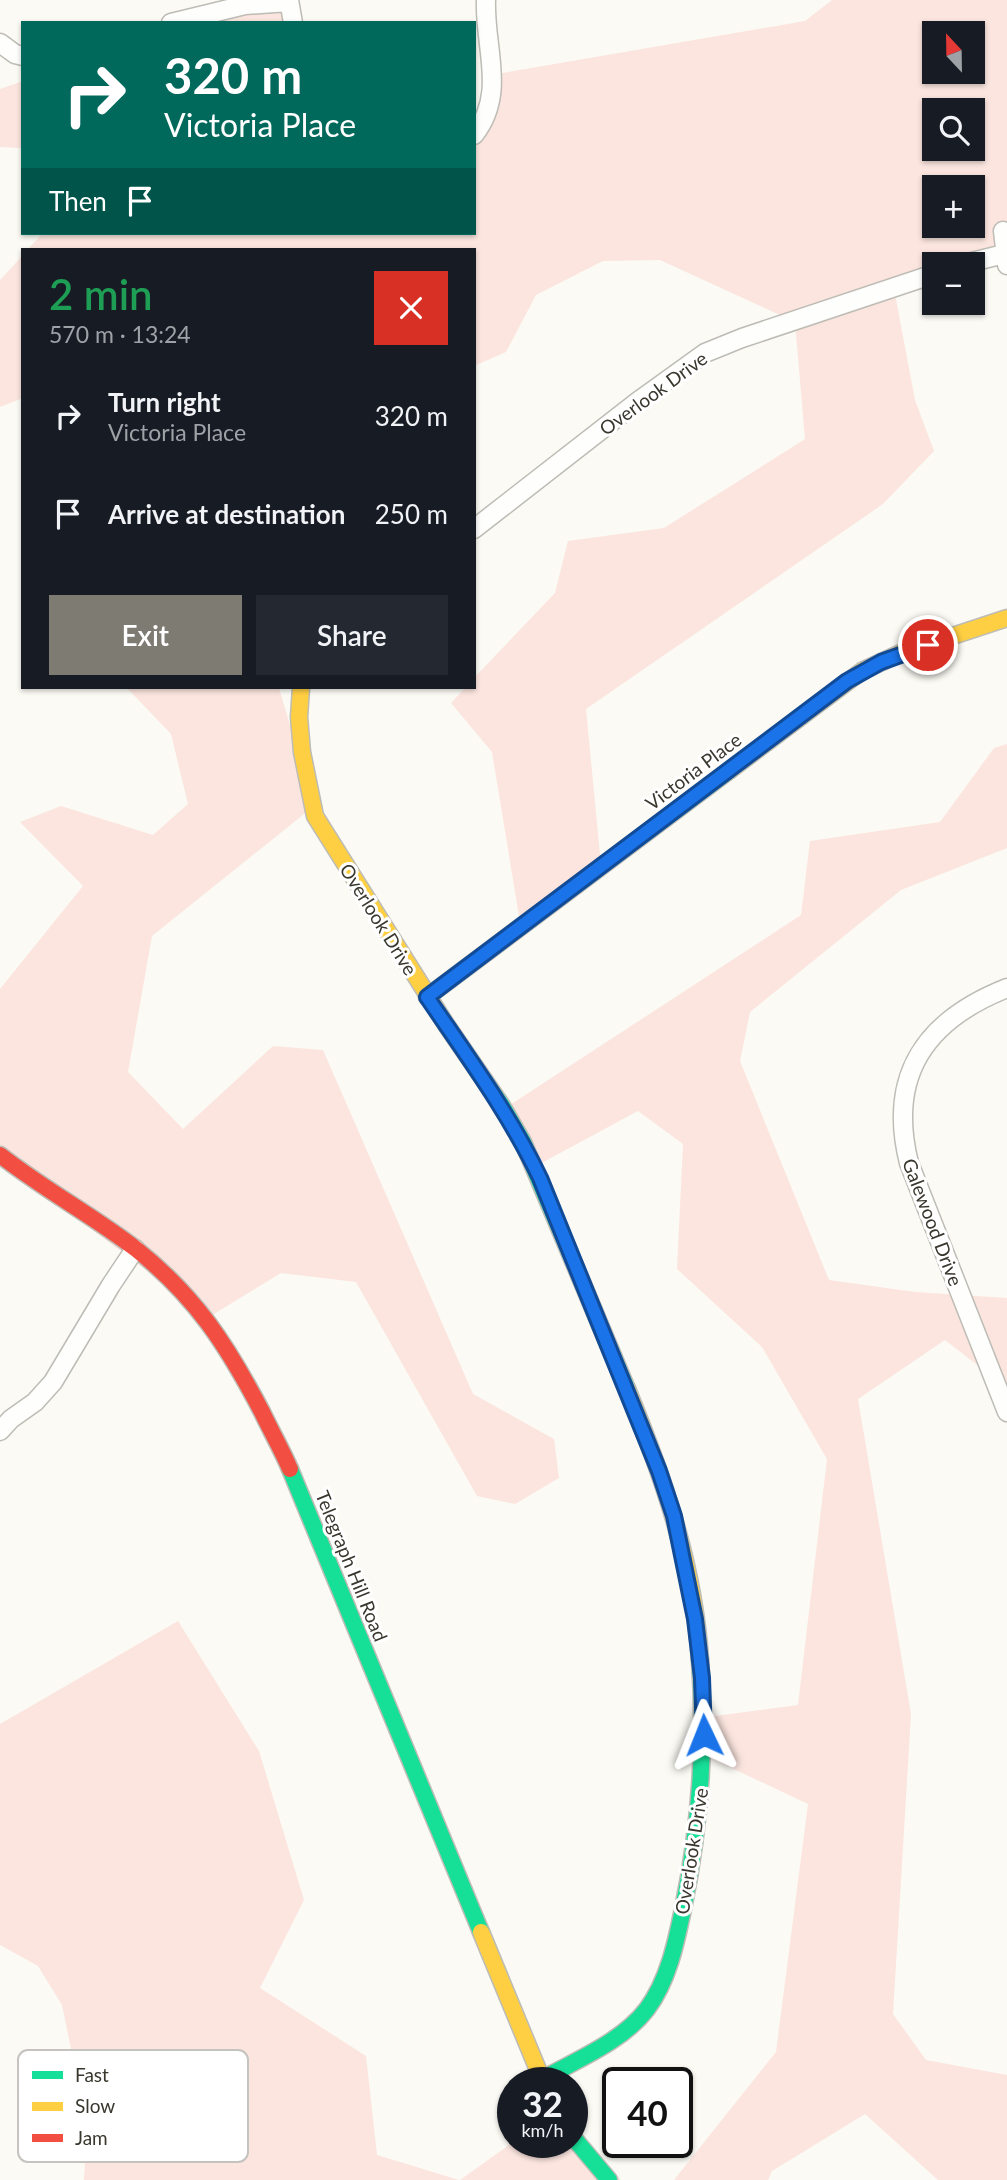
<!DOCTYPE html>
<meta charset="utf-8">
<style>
:root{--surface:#171b24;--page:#242831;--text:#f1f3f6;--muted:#9ea1a6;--accent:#7e7b73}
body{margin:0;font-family:Lato,sans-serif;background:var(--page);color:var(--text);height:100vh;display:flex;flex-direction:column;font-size:26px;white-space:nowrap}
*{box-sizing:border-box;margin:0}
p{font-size:23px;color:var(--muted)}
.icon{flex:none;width:38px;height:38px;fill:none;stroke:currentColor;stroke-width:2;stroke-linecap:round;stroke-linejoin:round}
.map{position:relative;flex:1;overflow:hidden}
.drawer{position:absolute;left:21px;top:248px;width:455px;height:441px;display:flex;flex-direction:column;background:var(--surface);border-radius:0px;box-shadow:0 2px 5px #0004}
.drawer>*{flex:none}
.banner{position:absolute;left:21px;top:21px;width:455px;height:214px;border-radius:0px;box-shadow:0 2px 5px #0004;background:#00695c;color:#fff;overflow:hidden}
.needle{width:46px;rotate:338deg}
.tools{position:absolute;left:922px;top:21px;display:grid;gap:14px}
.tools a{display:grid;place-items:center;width:63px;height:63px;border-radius:0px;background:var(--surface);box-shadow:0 2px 5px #0004;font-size:35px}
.speed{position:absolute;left:497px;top:2067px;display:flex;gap:14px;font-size:35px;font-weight:700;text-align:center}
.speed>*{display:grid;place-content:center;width:91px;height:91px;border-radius:50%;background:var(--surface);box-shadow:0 2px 5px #0004;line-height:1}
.speed small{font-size:18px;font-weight:400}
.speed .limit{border:4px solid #111;border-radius:10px;background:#fff;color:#111}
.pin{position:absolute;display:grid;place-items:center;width:60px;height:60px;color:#fff;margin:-30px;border:4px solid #fff;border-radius:50%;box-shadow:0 2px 7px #0007}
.me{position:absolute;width:77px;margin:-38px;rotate:358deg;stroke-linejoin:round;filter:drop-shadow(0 0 5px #0008)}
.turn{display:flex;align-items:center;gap:24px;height:147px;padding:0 28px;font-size:32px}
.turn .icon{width:91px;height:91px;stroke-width:2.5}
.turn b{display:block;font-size:49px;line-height:60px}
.then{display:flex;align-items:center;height:66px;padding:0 28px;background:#0003;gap:14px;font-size:26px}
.round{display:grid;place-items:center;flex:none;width:74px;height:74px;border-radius:0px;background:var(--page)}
.headline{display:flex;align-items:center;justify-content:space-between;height:119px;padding:0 28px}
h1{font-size:42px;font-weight:600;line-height:52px;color:#1e9e55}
.primary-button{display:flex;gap:14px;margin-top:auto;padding:14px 28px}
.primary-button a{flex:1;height:80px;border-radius:0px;background:var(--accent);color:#fff;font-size:28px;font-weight:600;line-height:80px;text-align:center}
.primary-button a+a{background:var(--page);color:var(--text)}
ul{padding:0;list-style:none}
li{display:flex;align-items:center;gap:21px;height:98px;padding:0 28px}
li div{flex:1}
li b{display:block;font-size:26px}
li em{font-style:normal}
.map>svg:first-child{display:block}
.green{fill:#fce5df;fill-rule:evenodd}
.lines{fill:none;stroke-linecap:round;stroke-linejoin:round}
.street-casing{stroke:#bdbcb5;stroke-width:21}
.fast-casing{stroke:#bdbcb5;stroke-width:19}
.slow-casing{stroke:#bdbcb5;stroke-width:19}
.jam-casing{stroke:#bdbcb5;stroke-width:19}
.street{stroke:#fefefd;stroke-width:18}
.fast{stroke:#16e098;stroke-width:16}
.slow{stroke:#ffcf43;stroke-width:16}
.jam{stroke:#f24e42;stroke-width:16}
.route-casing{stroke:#114b97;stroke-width:18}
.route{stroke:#1a73e8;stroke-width:12}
.labels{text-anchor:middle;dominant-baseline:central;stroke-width:6;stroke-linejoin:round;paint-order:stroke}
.street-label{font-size:19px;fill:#3a372e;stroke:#fff}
.key{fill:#fff;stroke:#c4c3c0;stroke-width:2}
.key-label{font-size:19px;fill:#3a372e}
</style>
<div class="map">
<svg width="1007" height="2180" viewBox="0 0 1007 2180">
<rect width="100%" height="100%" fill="#fbfaf4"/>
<!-- green -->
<path class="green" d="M 283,0 L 294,23 L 193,23 Z
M 832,0 L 1007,0 L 1007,245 L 962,264 L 934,264 L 934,276 L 895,294 L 915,400 L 934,451 L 883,504 L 586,709 L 601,865 L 519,916 L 492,752 L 451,703 L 465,688 L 474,688 L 474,678 L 555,593 L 568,541 L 664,528 L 805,439 L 795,322 L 660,260 L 603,261 L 536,295 L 506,352 L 474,366 L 474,250 L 27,250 L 43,233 L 474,233 L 474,131 L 497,74 L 805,21 ZM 934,33 L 973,33 L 973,72 L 934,72 ZM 934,110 L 973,110 L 973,149 L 934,149 ZM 934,187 L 973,187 L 973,226 L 934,226 Z
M 23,81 L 23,148 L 0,147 L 0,89 Z
M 23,255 L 23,398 L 0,407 L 0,280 Z
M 127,688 L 279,688 L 314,806 L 152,936 L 128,1072 L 183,1129 L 273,1046 L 323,1050 L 473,1394 L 554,1439 L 559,1478 L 515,1504 L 477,1496 L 356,1282 L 281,1273 L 209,1317 L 0,1161 L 0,989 L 83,886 L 20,822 L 61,806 L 153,835 L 188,804 L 171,734 Z
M 1007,744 L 1007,848 L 901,890 L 750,1012 L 740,1061 L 829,1280 L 915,1292 L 1007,1298 L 1007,1388 L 945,1340 L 858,1399 L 911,1714 L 893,2014 L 926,2060 L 1007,2075 L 1007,2180 L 938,2180 L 865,2114 L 772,2171 L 768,2180 L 674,2180 L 776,2052 L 808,1804 L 706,1756 L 708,1717 L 798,1705 L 827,1459 L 762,1347 L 677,1269 L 683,1144 L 638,1111 L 536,1166 L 507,1107 L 801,915 L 810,841 L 940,822 L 994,748 Z
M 178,1621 L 259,1751 L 304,1900 L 260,1988 L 366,2056 L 377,2155 L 459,2180 L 84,2180 L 87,2127 L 62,2005 L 38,1966 L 0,1945 L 0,1724 Z
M 572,2127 L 621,2180 L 460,2180 L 513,2142 L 572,2142 Z"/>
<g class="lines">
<!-- street casing -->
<g class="street-casing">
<path id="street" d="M 289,0 L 293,23
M 171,23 L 245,5 L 289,2
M 0,43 L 15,54 L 23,56
M 474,135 C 507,93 484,48 486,0
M 1003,231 L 1007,265
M 964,264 L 1004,254
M 474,529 L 637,402 L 705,353 L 742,338 L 934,274
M 1007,988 C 926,1020 887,1075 909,1163 L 1007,1412
M 0,1431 L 11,1419 L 35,1402 L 53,1382 L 111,1285 L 135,1249"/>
</g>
<!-- fast casing -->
<g class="fast-casing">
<path id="fast" d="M 427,997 L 730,770
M 447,1026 L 502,1106 L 523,1142 L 627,1389
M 290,1469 L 481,1932
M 541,2080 C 576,2060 622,2042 647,2009 C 668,1981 676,1943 683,1909 C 700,1827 706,1744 700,1660
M 572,2136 L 609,2180"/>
</g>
<!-- slow casing -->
<g class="slow-casing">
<path id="slow" d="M 301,688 L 299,717 L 302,752 L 315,816 L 447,1026
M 730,770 L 862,671 L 901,653 L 1007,618
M 627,1389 C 663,1476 694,1565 700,1660
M 481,1932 L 543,2082"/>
</g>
<!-- jam casing -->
<g class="jam-casing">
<path id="jam" d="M 0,1155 C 43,1189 92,1215 136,1249 C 196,1297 227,1345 262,1412 C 271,1431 282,1450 290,1469"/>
</g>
<!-- street -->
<use href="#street" class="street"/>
<!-- fast -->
<use href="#fast" class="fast"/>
<!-- slow -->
<use href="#slow" class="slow"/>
<!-- jam -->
<use href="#jam" class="jam"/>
</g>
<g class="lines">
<!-- route casing -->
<g class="route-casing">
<path id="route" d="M 704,1735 L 702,1678 L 695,1619 L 674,1516 L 659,1471 L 540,1178 C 509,1113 467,1056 427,997 L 847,681 L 881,662 L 928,645"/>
</g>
<!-- route -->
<use href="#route" class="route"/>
</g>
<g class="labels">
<!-- street labels -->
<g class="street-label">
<text transform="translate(653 393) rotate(-36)">Overlook Drive</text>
<text transform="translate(693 771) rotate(-37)">Victoria Place</text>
<text transform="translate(379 919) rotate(58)">Overlook Drive</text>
<text transform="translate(933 1222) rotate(69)">Galewood Drive</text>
<text transform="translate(352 1566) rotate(68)">Telegraph Hill Road</text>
<text transform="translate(691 1851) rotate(-81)">Overlook Drive</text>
</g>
</g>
<!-- legend -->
<rect x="18" y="2050" width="230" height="112" rx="10" class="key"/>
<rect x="32" y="2071" width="31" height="8" fill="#16e098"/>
<rect x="32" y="2102" width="31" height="9" fill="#ffcf43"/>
<rect x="32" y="2134" width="31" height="8" fill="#f24e42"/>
<g class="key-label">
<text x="75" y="2082">Fast</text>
<text x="75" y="2113">Slow</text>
<text x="75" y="2145">Jam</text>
</g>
</svg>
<div class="tools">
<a><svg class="needle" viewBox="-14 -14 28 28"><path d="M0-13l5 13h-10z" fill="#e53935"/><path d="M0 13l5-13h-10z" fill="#9ea1a6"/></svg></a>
<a><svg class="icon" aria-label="search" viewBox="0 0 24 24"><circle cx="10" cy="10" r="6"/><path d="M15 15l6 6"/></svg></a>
<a>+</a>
<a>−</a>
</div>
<div class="speed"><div>32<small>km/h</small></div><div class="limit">40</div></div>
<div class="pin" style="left:928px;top:645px;background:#d93025"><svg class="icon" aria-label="arrive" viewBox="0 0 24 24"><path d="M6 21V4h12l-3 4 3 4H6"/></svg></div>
<svg class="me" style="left:704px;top:1735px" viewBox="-20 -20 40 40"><path d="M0-17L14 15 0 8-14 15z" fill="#1a73e8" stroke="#fff" stroke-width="4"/></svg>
<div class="banner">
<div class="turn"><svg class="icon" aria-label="right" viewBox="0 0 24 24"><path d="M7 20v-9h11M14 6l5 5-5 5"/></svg><div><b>320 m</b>Victoria Place</div></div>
<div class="then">Then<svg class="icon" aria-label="arrive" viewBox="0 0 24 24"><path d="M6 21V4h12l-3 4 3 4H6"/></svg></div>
</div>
<section class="drawer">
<div class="headline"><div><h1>2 min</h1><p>570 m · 13:24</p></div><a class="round" style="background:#d93025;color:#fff"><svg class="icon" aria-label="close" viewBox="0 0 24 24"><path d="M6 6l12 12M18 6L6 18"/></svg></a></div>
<ul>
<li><svg class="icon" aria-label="right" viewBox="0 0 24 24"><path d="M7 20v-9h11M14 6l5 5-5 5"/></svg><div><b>Turn right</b><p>Victoria Place</p></div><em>320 m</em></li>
<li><svg class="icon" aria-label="arrive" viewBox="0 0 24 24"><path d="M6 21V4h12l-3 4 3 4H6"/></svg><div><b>Arrive at destination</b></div><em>250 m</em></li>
</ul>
<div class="primary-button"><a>Exit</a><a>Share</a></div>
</section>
</div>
